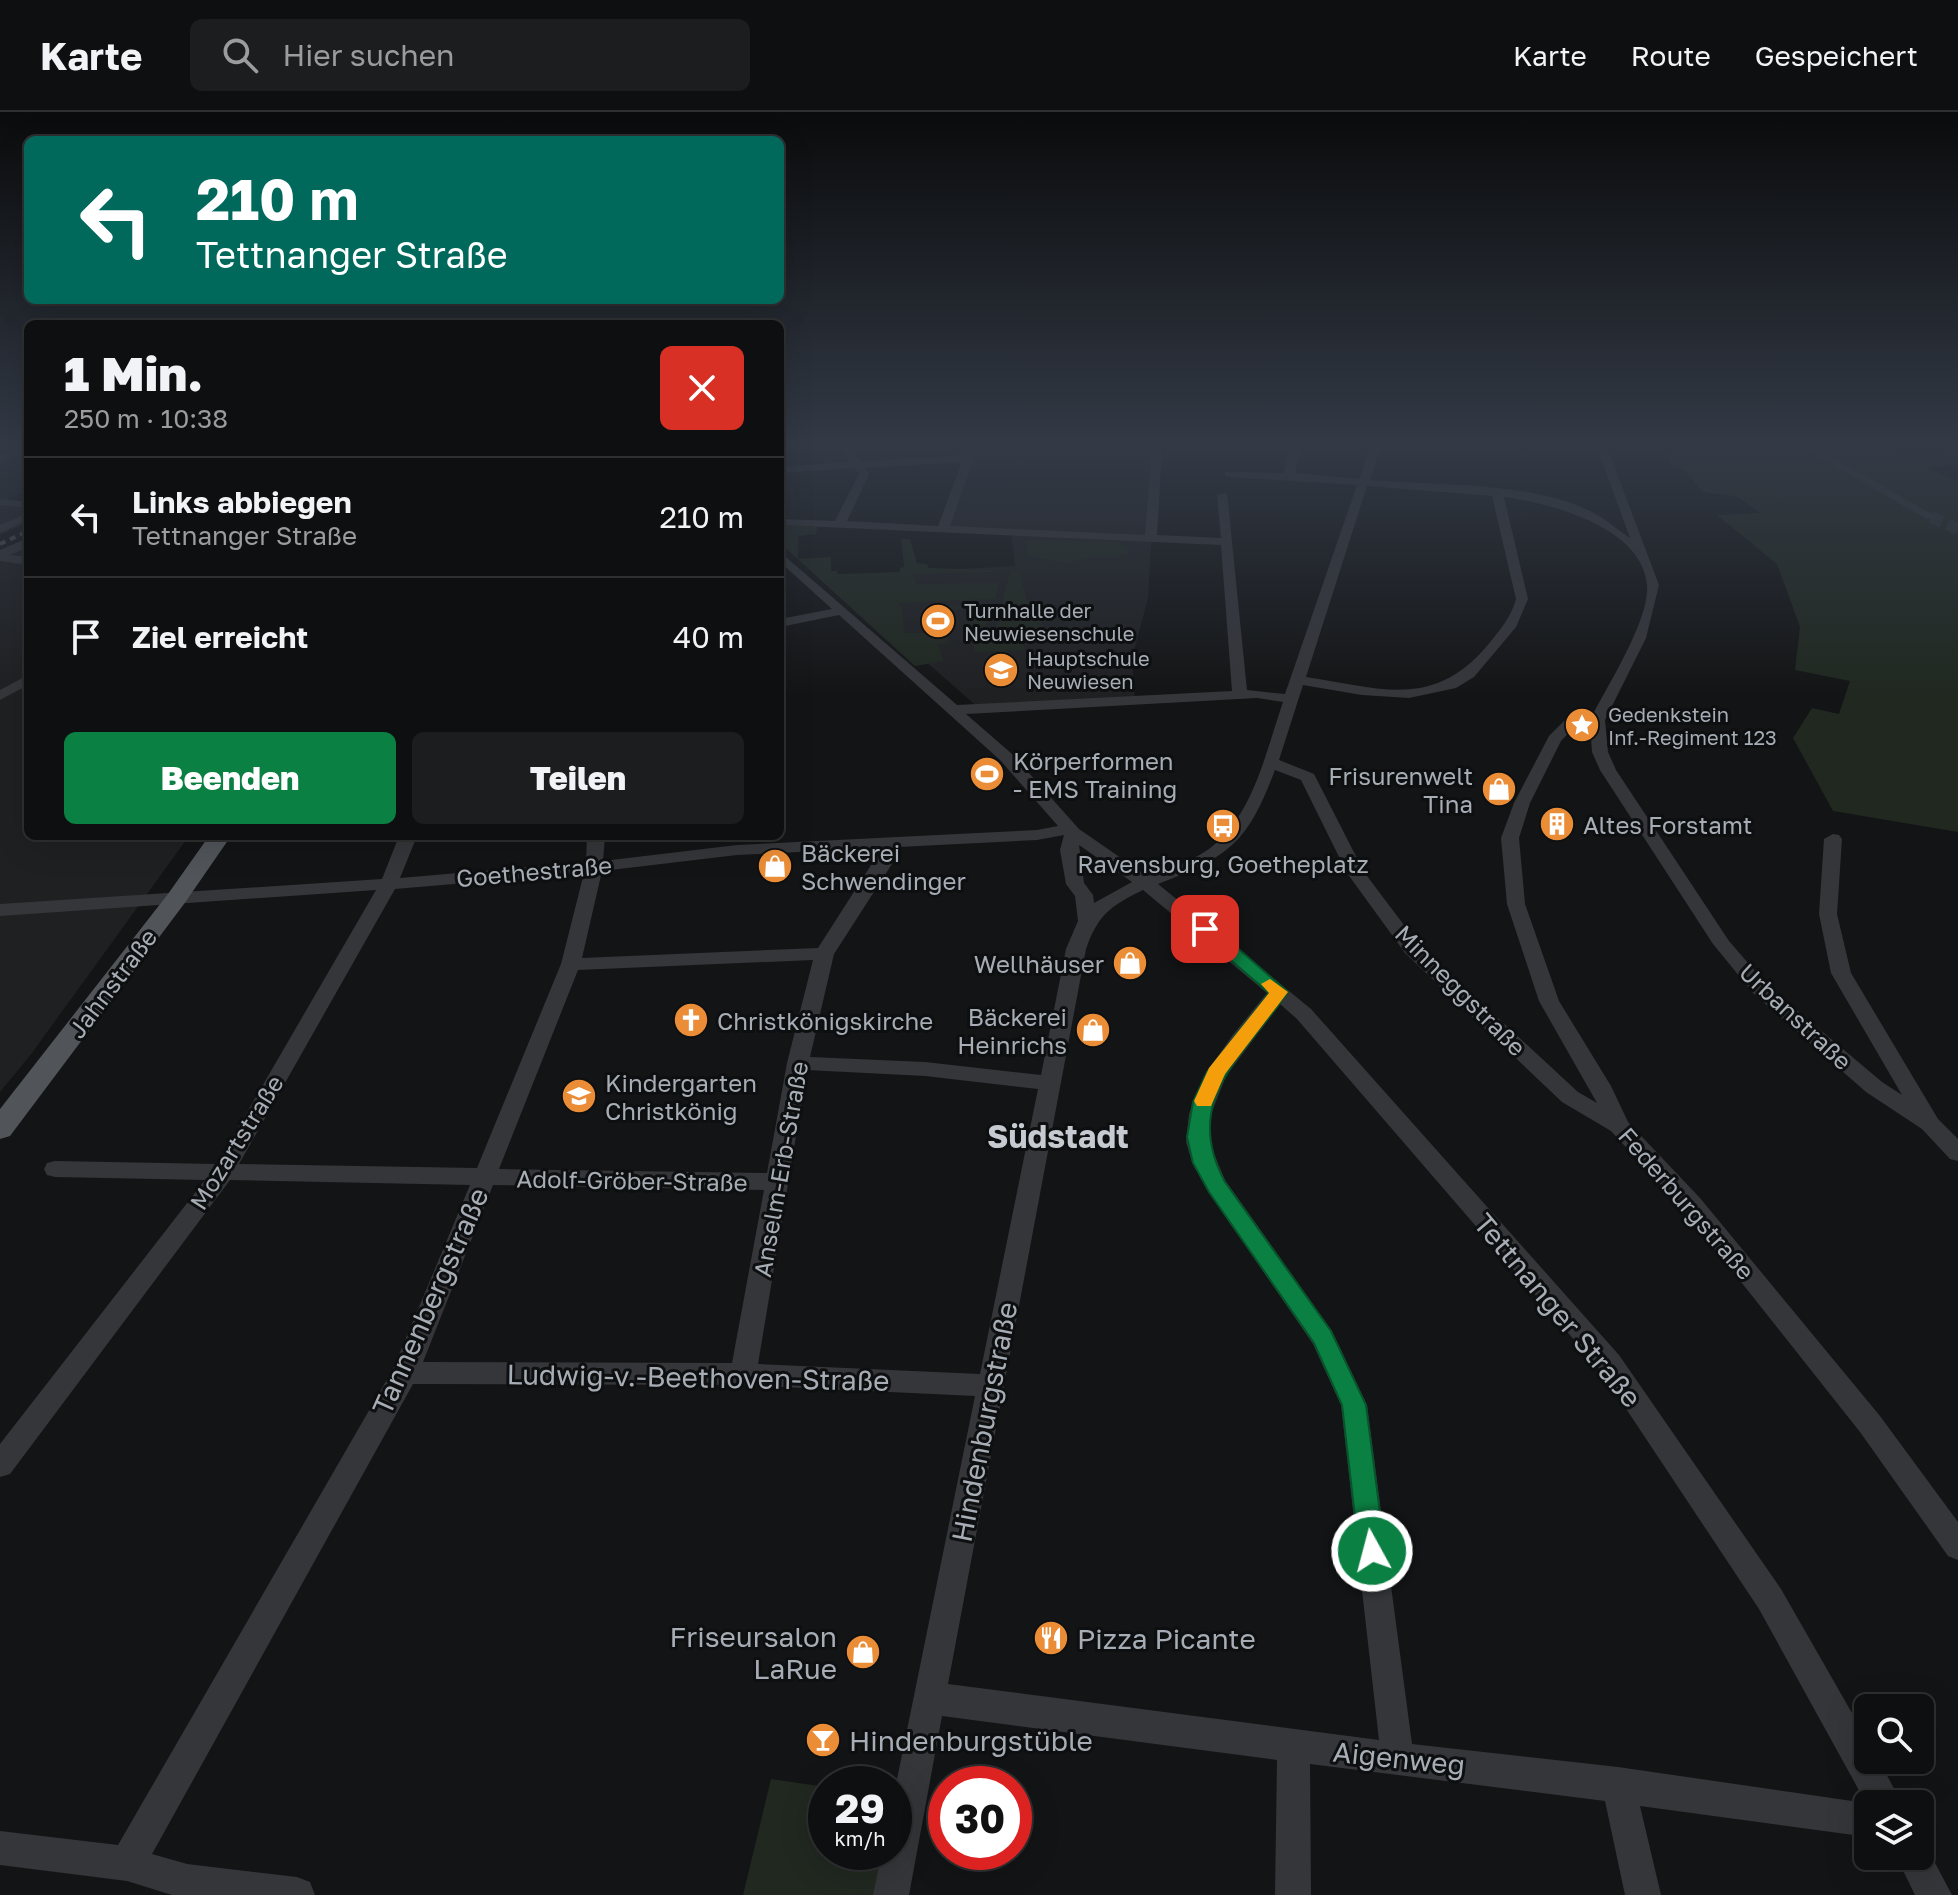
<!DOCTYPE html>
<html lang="de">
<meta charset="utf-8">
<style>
:root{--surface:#0e0f10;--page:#1c1d1e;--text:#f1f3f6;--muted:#9b9c9f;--line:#2e2f30;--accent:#0b8043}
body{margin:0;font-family:"Golos Text",sans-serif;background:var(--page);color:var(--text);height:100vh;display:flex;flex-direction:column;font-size:30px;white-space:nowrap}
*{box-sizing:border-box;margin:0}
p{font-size:26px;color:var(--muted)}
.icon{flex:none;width:44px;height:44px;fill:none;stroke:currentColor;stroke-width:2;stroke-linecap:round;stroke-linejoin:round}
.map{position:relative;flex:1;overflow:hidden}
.details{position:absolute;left:24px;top:208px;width:760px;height:520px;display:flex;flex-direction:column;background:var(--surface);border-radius:12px;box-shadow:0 8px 32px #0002,0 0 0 2px var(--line)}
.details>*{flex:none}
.banner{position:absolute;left:24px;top:24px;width:760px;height:168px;border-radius:12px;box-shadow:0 8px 32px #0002,0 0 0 2px var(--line);background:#00695c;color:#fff;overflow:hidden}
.tools{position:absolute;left:1854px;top:1582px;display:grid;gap:16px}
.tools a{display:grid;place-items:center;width:80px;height:80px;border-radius:12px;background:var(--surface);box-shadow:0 8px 32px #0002,0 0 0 2px var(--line);font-size:40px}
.speed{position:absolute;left:808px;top:1654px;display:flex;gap:16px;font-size:40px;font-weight:700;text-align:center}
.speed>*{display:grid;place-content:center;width:104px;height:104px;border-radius:50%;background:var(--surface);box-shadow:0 8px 32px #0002,0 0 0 2px var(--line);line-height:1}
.speed small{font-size:20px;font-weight:400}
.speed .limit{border:12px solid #d22;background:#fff;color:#111}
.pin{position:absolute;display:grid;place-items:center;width:68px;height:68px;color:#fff;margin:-34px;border-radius:16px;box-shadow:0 4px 12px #0006}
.me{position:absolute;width:88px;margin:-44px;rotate:353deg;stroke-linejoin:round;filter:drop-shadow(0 0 6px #0008)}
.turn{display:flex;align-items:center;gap:28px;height:168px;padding:0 40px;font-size:36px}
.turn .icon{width:104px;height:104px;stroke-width:2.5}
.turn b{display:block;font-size:56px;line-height:68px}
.round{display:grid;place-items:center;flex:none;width:84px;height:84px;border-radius:12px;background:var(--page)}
.head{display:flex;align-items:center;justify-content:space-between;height:136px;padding:0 40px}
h1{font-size:48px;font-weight:800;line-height:60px}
.action{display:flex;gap:16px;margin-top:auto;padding:16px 40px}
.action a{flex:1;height:92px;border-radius:12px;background:var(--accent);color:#fff;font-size:32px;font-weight:800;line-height:92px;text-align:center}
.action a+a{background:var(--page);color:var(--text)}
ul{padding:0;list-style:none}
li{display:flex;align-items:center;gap:24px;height:120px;padding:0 40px;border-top:2px solid var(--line)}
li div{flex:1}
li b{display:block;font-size:30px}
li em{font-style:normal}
header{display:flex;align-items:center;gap:48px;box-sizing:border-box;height:112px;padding:0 40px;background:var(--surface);border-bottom:2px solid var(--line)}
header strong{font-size:38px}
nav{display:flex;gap:44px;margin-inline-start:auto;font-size:28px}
.search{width:560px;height:72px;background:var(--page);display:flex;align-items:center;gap:20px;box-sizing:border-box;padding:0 28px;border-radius:12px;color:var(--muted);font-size:30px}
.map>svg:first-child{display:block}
.built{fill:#1f2022}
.green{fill:#202820}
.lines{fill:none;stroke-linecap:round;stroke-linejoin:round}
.minor-tunnel{stroke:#303335;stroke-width:12;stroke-dasharray:12 6;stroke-linecap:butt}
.minor{fill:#35363a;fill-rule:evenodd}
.major{fill:#515459;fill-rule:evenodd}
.rail{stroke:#4c4f53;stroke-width:4;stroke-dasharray:6 5;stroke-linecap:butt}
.route{fill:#0b8043;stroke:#07532c;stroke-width:2}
.slow{fill:#f59e0b}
.labels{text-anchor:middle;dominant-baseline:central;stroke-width:6;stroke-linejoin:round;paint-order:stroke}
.far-poi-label{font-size:20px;fill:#a6adb5;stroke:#0e0f10;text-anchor:start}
.poi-label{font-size:24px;fill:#a6adb5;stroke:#0e0f10;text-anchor:start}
.street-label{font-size:24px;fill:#a6adb5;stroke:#0e0f10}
.near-street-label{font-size:28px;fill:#a6adb5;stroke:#0e0f10}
.near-poi-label{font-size:28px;fill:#a6adb5;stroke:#0e0f10;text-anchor:start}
.district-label{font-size:32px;font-weight:bold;fill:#c6cbd1;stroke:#0e0f10}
</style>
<header>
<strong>Karte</strong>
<div class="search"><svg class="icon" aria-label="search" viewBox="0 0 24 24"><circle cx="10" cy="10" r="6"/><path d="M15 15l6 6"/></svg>Hier suchen</div>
<nav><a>Karte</a><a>Route</a><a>Gespeichert</a></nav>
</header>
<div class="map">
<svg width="1958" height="1783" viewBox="0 0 1958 1783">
<rect width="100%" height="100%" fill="#131415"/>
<!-- built -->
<path class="built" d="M 973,335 L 1157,335 L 1148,486 L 1132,547 L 1135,588 L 980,597 L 845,479 L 905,460 L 1015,454 L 1011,420 L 943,417 Z
M 17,344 L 28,346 L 28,378 L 7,387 L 28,391 L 28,411 L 0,423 L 0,350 Z
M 28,426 L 28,724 L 189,724 L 32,941 L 0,980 L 0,438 Z"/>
<!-- green -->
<path class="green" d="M 1665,335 L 1879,335 C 1904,347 1933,333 1958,345 L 1958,353 L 1925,355 L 1958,369 L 1958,720 L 1833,699 L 1793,626 L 1812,596 L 1839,602 L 1850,569 L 1795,558 L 1800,515 L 1777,452 L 1717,403 L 1760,401 L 1738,385 L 1703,380 L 1684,358 L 1673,356 Z
M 780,413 L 817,415 L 816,422 L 798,424 L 798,447 L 831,445 L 831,459 L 837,459 L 838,462 L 900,460 L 900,456 L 904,455 L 901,427 L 910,427 L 917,451 L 926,452 L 929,456 L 992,458 L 995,460 L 913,462 L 916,472 L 999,471 L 995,487 L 898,491 L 900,494 L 989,493 L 985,519 L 975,519 L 971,497 L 924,498 L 923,494 L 902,495 L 904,521 L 950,521 L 946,524 L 948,531 L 938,532 L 944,549 L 915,554 L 780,431 Z
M 1027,428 L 1115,430 L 1126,434 L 1131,440 L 1120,445 L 1089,445 L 1070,451 L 1027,445 Z
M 1010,460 L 1019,460 L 1028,491 L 1038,491 L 1044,521 L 996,516 Z
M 1022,524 L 1025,538 L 975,540 L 972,526 Z
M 771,1667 L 826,1675 L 826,1740 L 894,1740 L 909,1688 L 891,1783 L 743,1783 Z"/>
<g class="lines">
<!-- minor-tunnel -->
<path class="minor-tunnel" d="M 1931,405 L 1958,417"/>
<!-- minor -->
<path class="minor" d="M 21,335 L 28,335 L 28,340 L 0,350 L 0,343 Z
M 840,335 L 850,335 L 861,350 L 965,343 L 968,335 L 978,335 L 950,414 L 1145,423 L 1152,335 L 1162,335 L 1157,423 L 1221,426 L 1217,383 L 1227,381 L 1247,578 L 1285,582 L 1357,373 L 1229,365 L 1225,364 L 1225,360 L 1284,361 L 1291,335 L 1301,335 L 1295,361 L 1359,367 L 1370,335 L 1380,335 L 1370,368 C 1439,374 1532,369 1594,401 C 1607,408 1618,418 1630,426 L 1597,335 L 1607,335 L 1659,473 L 1646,526 L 1605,608 L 1608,640 L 1616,658 L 1729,829 L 1767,873 L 1882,970 L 1902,983 L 1831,861 L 1819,802 L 1824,727 L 1833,722 L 1839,723 L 1842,727 L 1837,802 L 1851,861 L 1938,1007 L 1958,1027 L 1958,1049 L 1950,1047 L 1922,1017 L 1866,980 L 1753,881 L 1713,832 L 1600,658 L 1592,640 L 1590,613 L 1575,614 L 1561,629 L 1530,691 L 1519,726 L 1525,792 L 1559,889 L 1611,974 L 1628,1010 L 1700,1086 L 1880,1304 L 1958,1410 L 1958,1448 L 1948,1444 L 1860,1320 L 1684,1098 L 1611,1019 L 1562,990 L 1405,841 L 1347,761 L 1301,668 L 1275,658 C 1248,730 1230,745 1158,772 L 1311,897 L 1619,1243 L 1781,1477 L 1868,1629 L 1868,1648 L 1879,1648 L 1902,1692 L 1868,1692 L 1868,1725 L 1640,1694 L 1661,1783 L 1625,1783 L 1605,1689 L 1310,1652 L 1311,1783 L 1275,1783 L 1277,1648 L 942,1604 L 909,1783 L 873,1783 L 882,1740 L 894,1740 L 894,1682 L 975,1284 L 743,1273 L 413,1272 L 152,1742 L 187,1752 L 297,1765 L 310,1770 L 315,1783 L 172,1783 L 127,1769 L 0,1753 L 0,1719 L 118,1733 L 393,1257 L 470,1073 L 230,1068 L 10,1362 L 0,1365 L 0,1332 L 205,1068 L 55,1065 L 47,1063 L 44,1057 L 47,1051 L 55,1049 L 217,1052 L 376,778 L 0,804 L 0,792 L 382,767 L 399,724 L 417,724 L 400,766 L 586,750 L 587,724 L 605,724 L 603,749 L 737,733 L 1037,718 L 1058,714 L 1000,648 L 839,503 L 780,515 L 780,507 L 832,497 L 780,450 L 780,440 L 957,593 L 1232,579 L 1221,433 L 780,413 L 780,407 L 835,409 L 859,362 L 855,356 L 780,361 L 780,355 L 850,350 ZM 962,350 L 938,414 L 847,409 L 869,362 L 865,356 ZM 1367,374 L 1492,384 L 1516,487 C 1511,506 1499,519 1487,534 C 1432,598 1380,576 1306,565 ZM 1504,385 C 1551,391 1642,415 1647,473 C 1650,507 1608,573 1592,604 L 1566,607 L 1549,624 L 1514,691 L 1501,726 L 1507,792 L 1539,889 L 1597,991 L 1578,980 L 1419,833 L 1364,760 L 1314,662 L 1279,648 L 1303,573 L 1362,583 L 1409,586 L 1456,576 L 1474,565 L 1516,515 L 1528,487 ZM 1257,586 L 1283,590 C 1266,639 1253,705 1209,737 C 1191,750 1168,757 1147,764 L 1079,717 L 1012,642 L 966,602 ZM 1064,723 L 1060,738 L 1066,772 L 1075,784 L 1078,809 L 1066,837 L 1041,963 L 925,950 L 810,945 L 834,842 L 899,741 L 899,735 L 1037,728 ZM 1079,733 L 1132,770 L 1094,791 L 1093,783 L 1084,771 ZM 882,736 L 818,836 L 582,846 L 602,759 L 737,743 ZM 584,761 L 561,852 L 477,1056 L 239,1052 L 395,777 ZM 1143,778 L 1267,881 L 1232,924 L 1204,964 L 1189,1002 L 1186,1030 L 1192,1050 L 1209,1080 L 1313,1232 L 1341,1293 L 1379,1628 L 948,1572 L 1086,837 C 1098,803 1110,794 1143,778 ZM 813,848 L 787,951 L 767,1061 L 499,1057 L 578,858 ZM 1280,892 L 1297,907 L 1601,1259 L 1759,1497 L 1866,1691 L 1618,1655 L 1412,1632 L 1367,1293 L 1332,1219 L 1225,1068 L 1209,1030 L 1211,1002 L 1226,964 ZM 807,958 L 925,964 L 1038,977 L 980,1262 L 758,1252 ZM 493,1073 L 764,1078 L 732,1251 L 423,1250 Z
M 1506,335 L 1521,335 L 1516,338 Z
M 1801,335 L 1814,335 L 1937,405 L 1927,407 Z
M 1939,335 L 1958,339 L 1958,346 Z
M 0,387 L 28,390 L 28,396 L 0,393 Z
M 28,401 L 28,408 L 0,421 L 0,413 Z
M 28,426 L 28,435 L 10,443 L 28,445 L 28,453 L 0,449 L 0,438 Z
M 28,563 L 28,573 L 0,588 L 0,578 Z
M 1920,1730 L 1925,1732 L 1952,1783 L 1915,1783 L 1896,1744 L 1920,1744 Z"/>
<!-- major -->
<path class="major" d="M 209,724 L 231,724 L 184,792 L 10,1024 L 0,1027 L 0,997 L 168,782 Z"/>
<!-- rail -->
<path class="rail" d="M 0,432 L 28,419"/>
</g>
<!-- sky -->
<linearGradient id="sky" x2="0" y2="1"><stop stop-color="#0a0b0c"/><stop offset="0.57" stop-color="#333a46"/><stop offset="1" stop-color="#333a46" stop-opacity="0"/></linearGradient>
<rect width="1958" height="585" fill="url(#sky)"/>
<!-- route -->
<path class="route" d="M 1205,812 L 1211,813 L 1288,880 C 1245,943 1180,987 1225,1070 L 1331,1219 L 1366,1293 L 1385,1439 L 1381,1448 L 1372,1452 L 1363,1448 L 1359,1439 L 1342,1293 L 1314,1231 L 1209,1080 L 1193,1051 L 1187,1025 L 1193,990 L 1207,960 L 1269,881 L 1199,821 L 1196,817 L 1199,813 Z"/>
<!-- slow -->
<path class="slow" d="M 1270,867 L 1288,880 L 1225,962 L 1211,994 L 1197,994 L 1194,989 L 1209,956 L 1269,881 L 1261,872 Z"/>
<!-- icons -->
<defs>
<g id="stadium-disc" transform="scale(1.8)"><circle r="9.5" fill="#eb8d36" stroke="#0e0f10"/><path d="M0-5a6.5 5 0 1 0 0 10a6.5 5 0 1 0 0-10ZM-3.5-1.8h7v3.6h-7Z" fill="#fff"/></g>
<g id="school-disc" transform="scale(1.8)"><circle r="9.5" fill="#eb8d36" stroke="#0e0f10"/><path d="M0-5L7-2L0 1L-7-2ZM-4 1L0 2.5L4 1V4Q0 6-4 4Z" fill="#fff"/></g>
<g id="sight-disc" transform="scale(1.8)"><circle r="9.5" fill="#eb8d36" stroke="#0e0f10"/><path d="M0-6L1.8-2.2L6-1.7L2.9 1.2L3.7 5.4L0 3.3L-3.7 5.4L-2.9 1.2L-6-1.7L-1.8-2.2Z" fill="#fff"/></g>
<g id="shop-disc" transform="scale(1.8)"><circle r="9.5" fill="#eb8d36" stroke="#0e0f10"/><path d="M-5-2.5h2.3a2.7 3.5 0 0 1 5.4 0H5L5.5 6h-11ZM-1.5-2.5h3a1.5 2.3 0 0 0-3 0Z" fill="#fff"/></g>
<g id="building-disc" transform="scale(1.8)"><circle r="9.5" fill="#eb8d36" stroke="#0e0f10"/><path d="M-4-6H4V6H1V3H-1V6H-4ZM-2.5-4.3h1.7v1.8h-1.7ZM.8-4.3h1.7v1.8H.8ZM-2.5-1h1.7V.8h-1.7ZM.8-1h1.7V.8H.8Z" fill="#fff"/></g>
<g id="bus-disc" transform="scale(1.8)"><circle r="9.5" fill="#eb8d36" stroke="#0e0f10"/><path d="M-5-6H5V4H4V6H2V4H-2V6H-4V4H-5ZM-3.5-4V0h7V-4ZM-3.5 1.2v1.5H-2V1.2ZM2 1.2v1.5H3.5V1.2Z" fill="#fff"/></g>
<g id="church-disc" transform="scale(1.8)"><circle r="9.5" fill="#eb8d36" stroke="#0e0f10"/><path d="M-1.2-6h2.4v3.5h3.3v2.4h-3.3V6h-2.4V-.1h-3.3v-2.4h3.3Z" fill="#fff"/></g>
<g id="restaurant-disc" transform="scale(1.8)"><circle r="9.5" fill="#eb8d36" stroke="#0e0f10"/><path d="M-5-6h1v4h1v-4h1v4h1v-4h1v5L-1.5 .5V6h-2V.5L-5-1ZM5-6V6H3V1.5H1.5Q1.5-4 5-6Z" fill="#fff"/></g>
<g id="bar-disc" transform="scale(1.8)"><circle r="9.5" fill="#eb8d36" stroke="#0e0f10"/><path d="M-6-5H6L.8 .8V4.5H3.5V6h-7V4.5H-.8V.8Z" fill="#fff"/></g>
</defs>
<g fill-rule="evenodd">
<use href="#stadium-disc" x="938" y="509"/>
<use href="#school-disc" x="1001" y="558"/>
<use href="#sight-disc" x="1582" y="613"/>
<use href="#stadium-disc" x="987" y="662"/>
<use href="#shop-disc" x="1499" y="677"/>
<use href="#building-disc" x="1557" y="712"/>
<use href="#bus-disc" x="1223" y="714"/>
<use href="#shop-disc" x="775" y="754"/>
<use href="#shop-disc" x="1130" y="851"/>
<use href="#church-disc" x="691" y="908"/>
<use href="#shop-disc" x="1093" y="918"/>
<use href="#school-disc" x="579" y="984"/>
<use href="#restaurant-disc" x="1051" y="1526"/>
<use href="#shop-disc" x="863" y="1540"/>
<use href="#bar-disc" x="823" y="1628"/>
</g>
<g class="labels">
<!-- far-poi labels -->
<g class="far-poi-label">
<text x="964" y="498">Turnhalle der<tspan x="964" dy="23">Neuwiesenschule</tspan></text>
<text x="1027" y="546">Hauptschule<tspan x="1027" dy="23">Neuwiesen</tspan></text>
<text x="1608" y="602">Gedenkstein<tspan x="1608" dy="23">Inf.-Regiment 123</tspan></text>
</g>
<!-- poi labels -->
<g class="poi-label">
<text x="1013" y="648">Körperformen<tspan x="1013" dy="28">- EMS Training</tspan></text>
<text x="1473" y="663" text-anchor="end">Frisurenwelt<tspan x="1473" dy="28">Tina</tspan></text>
<text x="1583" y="712">Altes Forstamt</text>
<text x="801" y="740">Bäckerei<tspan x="801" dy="28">Schwendinger</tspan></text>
<text x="1223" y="751" text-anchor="middle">Ravensburg, Goetheplatz</text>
<text x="1104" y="851" text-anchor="end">Wellhäuser</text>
<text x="1067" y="904" text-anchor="end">Bäckerei<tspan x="1067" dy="28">Heinrichs</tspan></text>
<text x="717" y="908">Christkönigskirche</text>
<text x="605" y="970">Kindergarten<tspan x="605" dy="28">Christkönig</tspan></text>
</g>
<!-- street labels -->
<g class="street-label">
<text transform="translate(534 759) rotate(-5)">Goethestraße</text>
<text transform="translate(112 871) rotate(-53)">Jahnstraße</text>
<text transform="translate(1461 878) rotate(45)">Minneggstraße</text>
<text transform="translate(1796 904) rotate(43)">Urbanstraße</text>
<text transform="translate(236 1030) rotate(-58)">Mozartstraße</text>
<text transform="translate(780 1057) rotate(-80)">Anselm-Erb-Straße</text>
<text transform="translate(632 1068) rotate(1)">Adolf-Gröber-Straße</text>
<text transform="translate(1687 1091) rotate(49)">Federburgstraße</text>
</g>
<!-- near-street labels -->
<g class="near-street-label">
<text transform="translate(430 1189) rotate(-66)">Tannenbergstraße</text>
<text transform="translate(1558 1198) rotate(50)">Tettnanger Straße</text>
<text transform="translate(698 1265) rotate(1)">Ludwig-v.-Beethoven-Straße</text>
<text transform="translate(984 1310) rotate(-79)">Hindenburgstraße</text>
<text transform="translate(1399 1646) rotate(6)">Aigenweg</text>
</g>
<!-- near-poi labels -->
<g class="near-poi-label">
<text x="837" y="1524" text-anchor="end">Friseursalon<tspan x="837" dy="32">LaRue</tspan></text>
<text x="1077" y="1526">Pizza Picante</text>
<text x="849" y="1628">Hindenburgstüble</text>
</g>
<!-- district labels -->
<g class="district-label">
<text x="1058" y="1024">Südstadt</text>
</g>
</g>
</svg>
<div class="tools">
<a><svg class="icon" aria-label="search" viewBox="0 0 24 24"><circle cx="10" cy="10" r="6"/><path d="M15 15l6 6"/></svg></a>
<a><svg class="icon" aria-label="layers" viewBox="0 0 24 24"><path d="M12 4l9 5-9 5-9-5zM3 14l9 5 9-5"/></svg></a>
</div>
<div class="speed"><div>29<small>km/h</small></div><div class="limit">30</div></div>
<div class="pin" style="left:1205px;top:817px;background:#d93025"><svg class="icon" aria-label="arrive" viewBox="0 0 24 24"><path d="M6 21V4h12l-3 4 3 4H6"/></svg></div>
<svg class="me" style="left:1372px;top:1439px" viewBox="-20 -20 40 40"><circle r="17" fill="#0b8043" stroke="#fff" stroke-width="3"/><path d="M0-11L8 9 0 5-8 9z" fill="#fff"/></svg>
<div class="banner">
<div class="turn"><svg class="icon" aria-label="left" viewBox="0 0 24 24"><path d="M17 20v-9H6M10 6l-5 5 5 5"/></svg><div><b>210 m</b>Tettnanger Straße</div></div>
</div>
<section class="details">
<div class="head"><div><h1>1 Min.</h1><p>250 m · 10:38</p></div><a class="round" style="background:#d93025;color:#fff"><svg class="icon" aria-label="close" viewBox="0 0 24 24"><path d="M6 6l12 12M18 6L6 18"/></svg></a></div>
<ul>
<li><svg class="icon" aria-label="left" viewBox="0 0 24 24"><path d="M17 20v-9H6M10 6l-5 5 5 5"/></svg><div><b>Links abbiegen</b><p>Tettnanger Straße</p></div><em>210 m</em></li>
<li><svg class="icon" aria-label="arrive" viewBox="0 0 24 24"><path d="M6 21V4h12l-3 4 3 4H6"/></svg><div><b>Ziel erreicht</b></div><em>40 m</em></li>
</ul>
<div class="action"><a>Beenden</a><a>Teilen</a></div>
</section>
</div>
